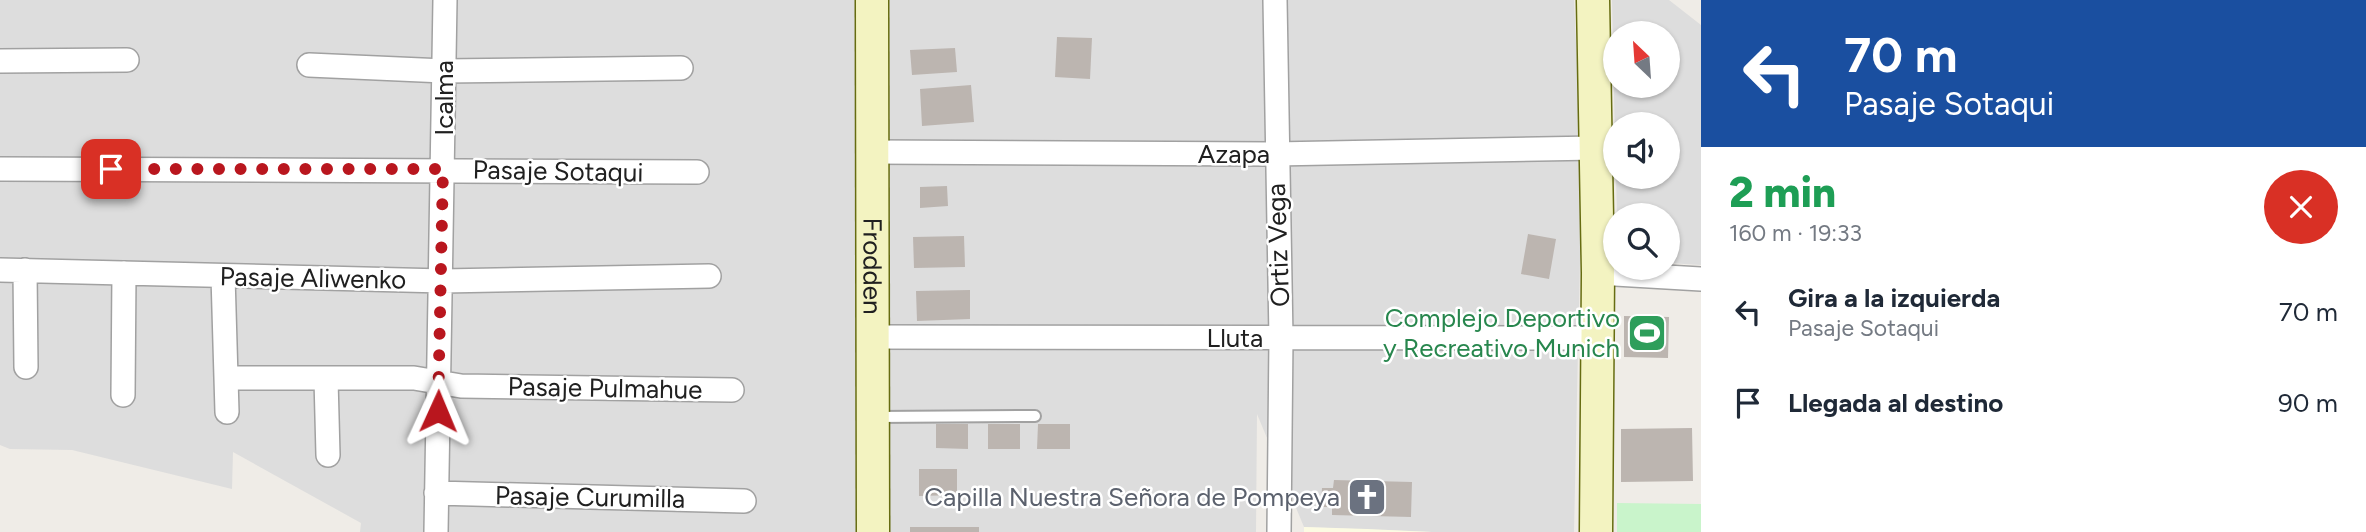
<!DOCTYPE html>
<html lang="es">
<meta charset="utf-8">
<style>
:root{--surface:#fff;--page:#f2f2f3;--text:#1f2937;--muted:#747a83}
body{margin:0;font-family:Figtree,sans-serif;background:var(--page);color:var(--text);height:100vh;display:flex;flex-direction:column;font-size:26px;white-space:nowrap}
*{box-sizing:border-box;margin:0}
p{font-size:23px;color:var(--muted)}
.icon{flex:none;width:38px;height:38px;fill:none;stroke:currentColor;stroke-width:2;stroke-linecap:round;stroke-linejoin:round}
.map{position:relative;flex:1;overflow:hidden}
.side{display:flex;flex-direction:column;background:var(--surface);width:665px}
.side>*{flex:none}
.banner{background:#1a4fa0;color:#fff;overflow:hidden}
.needle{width:46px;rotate:335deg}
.buttons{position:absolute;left:1603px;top:21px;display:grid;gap:14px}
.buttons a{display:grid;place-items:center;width:77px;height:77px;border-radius:50%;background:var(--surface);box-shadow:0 2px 5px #0004;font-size:35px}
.pin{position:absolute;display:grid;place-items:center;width:60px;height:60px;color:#fff;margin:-30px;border-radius:14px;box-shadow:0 4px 10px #0006}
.me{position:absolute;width:77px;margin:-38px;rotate:1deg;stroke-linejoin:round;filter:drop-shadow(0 0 5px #0008)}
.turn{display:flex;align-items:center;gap:24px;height:147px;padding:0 28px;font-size:32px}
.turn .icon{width:91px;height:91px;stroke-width:2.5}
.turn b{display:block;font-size:49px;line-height:60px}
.round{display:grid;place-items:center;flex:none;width:74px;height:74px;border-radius:37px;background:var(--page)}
.overview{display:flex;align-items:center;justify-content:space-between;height:119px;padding:0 28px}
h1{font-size:42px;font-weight:800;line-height:52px;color:#1e9e55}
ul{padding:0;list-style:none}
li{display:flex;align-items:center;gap:21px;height:91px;padding:0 28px}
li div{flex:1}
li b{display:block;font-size:26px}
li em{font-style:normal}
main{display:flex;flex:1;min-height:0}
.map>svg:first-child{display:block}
.residential{fill:#ddd;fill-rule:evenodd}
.education{fill:#fcfbe3}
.park{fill:#c9f4cb}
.building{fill:#bcb5b0}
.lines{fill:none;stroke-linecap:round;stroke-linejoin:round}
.lane-casing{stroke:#a1a1a1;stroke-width:14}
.street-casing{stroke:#a1a1a1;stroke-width:26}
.secondary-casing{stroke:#666c11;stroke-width:35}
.lane{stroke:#fff;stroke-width:10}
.street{stroke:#fff;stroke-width:23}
.secondary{stroke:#f3f3c1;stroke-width:32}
.route{stroke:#b9161e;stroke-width:12;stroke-dasharray:0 21.6}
.labels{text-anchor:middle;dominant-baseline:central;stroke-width:5;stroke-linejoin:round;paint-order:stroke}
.street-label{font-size:26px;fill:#202020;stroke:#fff}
.leisure-label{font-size:26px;fill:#27864d;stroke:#fff;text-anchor:end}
.worship-label{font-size:26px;fill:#5b616d;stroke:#fff;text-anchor:end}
</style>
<main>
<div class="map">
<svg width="1701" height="532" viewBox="0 0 1701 532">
<rect width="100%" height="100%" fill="#efece7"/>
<!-- residential -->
<path class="residential" d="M 0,0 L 1574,0 L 1582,169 L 1574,532 L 1432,532 L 1304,527 L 1257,414 L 1256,532 L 360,532 L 361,523 L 233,452 L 232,489 L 72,450 L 10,449 L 0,445 Z
M 1612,0 L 1669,0 L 1701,25 L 1701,265 L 1668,263 L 1668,215 L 1617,215 L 1616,177 L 1668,177 L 1668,124 L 1615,124 L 1615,144 ZM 1668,33 L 1668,86 L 1615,86 L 1615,33 Z"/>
<!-- education -->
<path class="education" d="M 1304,527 L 1367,529 L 1432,532 L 1304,532 Z"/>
<!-- park -->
<path class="park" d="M 1617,503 L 1701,504 L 1701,532 L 1617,532 Z"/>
<!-- building -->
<path class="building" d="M 1057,37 L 1092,38 L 1090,79 L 1055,77 Z
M 955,48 L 957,72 L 912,75 L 910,50 Z
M 971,85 L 974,122 L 922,126 L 920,89 Z
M 947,186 L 948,206 L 920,208 L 920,187 Z
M 1528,234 L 1556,239 L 1549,279 L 1521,274 Z
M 964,236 L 965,267 L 914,268 L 913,237 Z
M 970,290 L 970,319 L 917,321 L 916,291 Z
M 1624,316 L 1669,317 L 1668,358 L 1624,357 Z
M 936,424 L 968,424 L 968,449 L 936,448 Z
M 988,424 L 1020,424 L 1020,449 L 988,449 Z
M 1038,424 L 1070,424 L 1070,449 L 1037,449 Z
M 1692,428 L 1693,481 L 1621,482 L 1621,429 Z
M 919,469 L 957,469 L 957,495 L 919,496 Z
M 1334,480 L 1412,482 L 1411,517 L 1332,515 L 1332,507 L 1321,507 L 1322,488 L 1333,488 Z
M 910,527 L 979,527 L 979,532 L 910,532 Z"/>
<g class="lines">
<!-- lane casing -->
<g class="lane-casing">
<path id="lane" d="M 876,417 L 1035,416"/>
</g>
<!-- street casing -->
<g class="street-casing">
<path id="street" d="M 1275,0 L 1281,338 L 1279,532
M 0,61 L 127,60
M 309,65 L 444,71 L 681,68
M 873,152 L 1275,154 L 1596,148
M 0,169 L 697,172
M 0,270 L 443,281 L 709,276
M 25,270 L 26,367
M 1598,273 L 1701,279
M 223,276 L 227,412
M 873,337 L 1598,338
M 227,378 L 414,378 L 461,386 L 732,390
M 326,379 L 328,455
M 123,395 L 124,273
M 436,493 L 744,501
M 436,532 L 445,0"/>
</g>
<!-- secondary casing -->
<g class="secondary-casing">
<g id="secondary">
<path id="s1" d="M 872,0 L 873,532"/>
<path d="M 1593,0 L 1598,273 L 1596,532"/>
</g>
</g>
<!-- lane -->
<use href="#lane" class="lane"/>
<!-- street -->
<use href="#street" class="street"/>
<!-- secondary -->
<use href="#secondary" class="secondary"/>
</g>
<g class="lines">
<!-- route -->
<path class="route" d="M 111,169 L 443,169 L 438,411"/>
</g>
<!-- icons -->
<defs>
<g id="stadium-square" transform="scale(2.0125)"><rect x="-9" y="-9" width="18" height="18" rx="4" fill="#2e9e5b" stroke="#fff"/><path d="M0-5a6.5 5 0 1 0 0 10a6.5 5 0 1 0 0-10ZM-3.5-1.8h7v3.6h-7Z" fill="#fff"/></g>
<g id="church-square" transform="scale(2.0125)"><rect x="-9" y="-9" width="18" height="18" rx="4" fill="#6b7280" stroke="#fff"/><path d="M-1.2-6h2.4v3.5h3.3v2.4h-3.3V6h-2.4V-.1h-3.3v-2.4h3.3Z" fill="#fff"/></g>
</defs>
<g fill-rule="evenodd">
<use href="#stadium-square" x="1647" y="333"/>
<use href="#church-square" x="1367" y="497"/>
</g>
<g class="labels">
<!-- street labels -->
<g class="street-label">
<text transform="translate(444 98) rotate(-90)">Icalma</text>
<text x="1234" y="154">Azapa</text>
<text transform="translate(558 171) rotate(1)">Pasaje Sotaqui</text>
<text transform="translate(1278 245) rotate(-92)">Ortiz Vega</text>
<text stroke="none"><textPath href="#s1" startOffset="266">Frodden</textPath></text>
<text transform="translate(313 278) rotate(1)">Pasaje Aliwenko</text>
<text x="1235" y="338">Lluta</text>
<text transform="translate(605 388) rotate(1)">Pasaje Pulmahue</text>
<text transform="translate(590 497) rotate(1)">Pasaje Curumilla</text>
</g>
<!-- leisure labels -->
<g class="leisure-label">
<text x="1620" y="318">Complejo Deportivo<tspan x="1620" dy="30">y Recreativo Munich</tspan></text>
</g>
<!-- worship labels -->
<g class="worship-label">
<text x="1340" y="497">Capilla Nuestra Señora de Pompeya</text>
</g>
</g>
</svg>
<div class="buttons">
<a><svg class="needle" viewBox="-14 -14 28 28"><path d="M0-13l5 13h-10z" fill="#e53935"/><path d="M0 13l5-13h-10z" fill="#747a83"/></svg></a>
<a><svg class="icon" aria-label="sound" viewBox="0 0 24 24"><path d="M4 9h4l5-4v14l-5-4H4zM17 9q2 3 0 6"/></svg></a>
<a><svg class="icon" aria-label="search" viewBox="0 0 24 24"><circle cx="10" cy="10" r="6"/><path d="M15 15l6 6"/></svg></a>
</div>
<div class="pin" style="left:111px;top:169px;background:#d93025"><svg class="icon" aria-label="arrive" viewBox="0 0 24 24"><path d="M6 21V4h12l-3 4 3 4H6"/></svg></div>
<svg class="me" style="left:438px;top:411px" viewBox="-20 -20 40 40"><path d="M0-17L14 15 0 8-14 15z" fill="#b9161e" stroke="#fff" stroke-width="4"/></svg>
</div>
<section class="side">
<div class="banner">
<div class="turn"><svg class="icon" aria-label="left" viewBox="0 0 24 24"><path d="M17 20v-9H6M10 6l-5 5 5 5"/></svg><div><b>70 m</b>Pasaje Sotaqui</div></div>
</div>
<div class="overview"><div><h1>2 min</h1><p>160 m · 19:33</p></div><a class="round" style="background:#d93025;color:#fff"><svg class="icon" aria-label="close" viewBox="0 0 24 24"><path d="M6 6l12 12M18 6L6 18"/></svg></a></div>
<ul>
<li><svg class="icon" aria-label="left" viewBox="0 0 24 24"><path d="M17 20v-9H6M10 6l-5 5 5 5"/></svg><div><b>Gira a la izquierda</b><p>Pasaje Sotaqui</p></div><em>70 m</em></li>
<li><svg class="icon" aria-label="arrive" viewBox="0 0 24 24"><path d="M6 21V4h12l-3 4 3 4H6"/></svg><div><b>Llegada al destino</b></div><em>90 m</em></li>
</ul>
</section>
</main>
